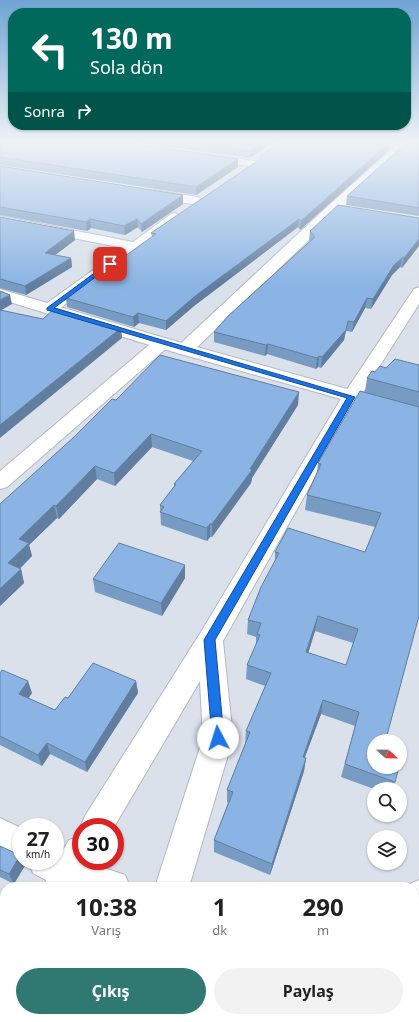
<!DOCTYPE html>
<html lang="tr">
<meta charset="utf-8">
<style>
:root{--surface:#fff;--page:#f2f2f2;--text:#222;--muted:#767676;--accent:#307872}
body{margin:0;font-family:"Noto Sans",sans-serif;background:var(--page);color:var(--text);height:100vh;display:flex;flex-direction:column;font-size:15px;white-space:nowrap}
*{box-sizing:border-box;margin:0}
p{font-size:13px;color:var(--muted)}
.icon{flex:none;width:22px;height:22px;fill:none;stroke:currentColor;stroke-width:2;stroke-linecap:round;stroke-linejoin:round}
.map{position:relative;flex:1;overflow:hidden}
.side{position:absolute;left:0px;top:882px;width:419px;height:140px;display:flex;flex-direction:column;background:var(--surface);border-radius:16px 16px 0 0;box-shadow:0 1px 3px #0004}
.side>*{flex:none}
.banner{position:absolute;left:8px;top:8px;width:403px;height:122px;border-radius:16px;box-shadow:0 1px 3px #0004;background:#00695c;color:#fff;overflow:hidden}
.needle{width:26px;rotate:112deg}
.tools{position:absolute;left:367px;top:734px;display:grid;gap:8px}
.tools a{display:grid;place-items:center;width:40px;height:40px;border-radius:50%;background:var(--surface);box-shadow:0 1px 3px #0004;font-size:20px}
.speed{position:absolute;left:12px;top:818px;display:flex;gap:8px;font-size:20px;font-weight:700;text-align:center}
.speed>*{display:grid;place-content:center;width:52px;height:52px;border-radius:50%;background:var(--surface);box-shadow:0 1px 3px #0004;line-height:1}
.speed small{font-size:10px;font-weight:400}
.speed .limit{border:6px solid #d22;background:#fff;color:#111}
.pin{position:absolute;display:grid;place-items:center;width:34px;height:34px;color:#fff;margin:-17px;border-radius:8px;box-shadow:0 2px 6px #0006}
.me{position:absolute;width:44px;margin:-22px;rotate:355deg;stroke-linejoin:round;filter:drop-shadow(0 0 3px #0008)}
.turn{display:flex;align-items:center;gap:14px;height:84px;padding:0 16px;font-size:18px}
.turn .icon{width:52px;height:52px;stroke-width:2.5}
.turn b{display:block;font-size:28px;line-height:34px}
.then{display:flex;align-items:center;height:38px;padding:0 16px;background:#0003;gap:8px;font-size:15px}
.eta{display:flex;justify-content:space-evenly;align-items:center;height:68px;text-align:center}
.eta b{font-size:24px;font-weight:700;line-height:28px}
.button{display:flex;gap:8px;margin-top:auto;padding:8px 16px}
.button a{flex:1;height:46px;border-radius:24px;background:var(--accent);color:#fff;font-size:16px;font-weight:700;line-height:46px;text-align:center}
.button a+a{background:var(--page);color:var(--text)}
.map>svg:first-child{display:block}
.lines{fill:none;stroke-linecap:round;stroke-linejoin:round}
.minor-casing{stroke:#b1b8c1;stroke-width:2}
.tertiary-casing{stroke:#b1b8c1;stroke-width:2}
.minor{fill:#fff;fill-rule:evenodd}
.tertiary{fill:#fff;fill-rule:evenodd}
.wall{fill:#789bc4;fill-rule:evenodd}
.shaded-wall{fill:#617ea0}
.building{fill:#8bb4e4;stroke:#617ea0;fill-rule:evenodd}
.route{fill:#1a73e8;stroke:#114b97}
</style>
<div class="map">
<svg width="419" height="1022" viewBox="0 0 419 1022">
<rect width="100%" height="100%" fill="#dae1ea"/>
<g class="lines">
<!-- minor casing -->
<g class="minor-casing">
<path id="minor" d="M 401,141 L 412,141 L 191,353 L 185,354 L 179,353 L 177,349 L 179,345 L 329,205 Z
M 208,154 L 254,161 L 260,164 L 254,167 L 204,159 L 203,157 L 204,155 Z
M 154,190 L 198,197 L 204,201 L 198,205 L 150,197 L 148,194 Z
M 175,213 L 181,217 L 179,220 L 55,312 L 43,312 L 41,309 L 43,306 L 124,248 L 0,224 L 0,216 L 133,242 L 171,214 Z
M 419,287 L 419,304 L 360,397 L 223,641 L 233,738 L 189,887 L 155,887 L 203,738 L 200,681 L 114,827 L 81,827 L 81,829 L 80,827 L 85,816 L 201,632 L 342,397 L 414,289 Z
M 162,338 L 168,339 L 170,343 L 168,347 L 7,487 L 0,489 L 0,471 L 156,339 Z
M 0,818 L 21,828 L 21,861 L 24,861 L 21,862 L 0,852 Z
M 81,836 L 81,861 L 94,861 L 92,864 L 125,875 L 130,887 L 45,887 L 46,880 L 33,873 L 28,861 L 55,861 L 55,849 L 62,852 L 69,840 Z
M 419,880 L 419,941 L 414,944 L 414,887 L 406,887 L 407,885 Z
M 5,952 L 5,993 L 0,995 L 0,954 Z
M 414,966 L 419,968 L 419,1004 L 414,1002 Z
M 127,1017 L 165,1017 L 164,1022 L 126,1022 Z"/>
</g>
<!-- tertiary casing -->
<g class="tertiary-casing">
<path id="tertiary" d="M 0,289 L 168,339 L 419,409 L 419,421 L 156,347 L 0,299 Z"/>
</g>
<!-- minor -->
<use href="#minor" class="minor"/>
<!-- tertiary -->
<use href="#tertiary" class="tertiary"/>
</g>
<!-- wall -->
<path class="wall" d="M 0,141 L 238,167 L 196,195 L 0,165 Z
M 127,141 L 274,141 L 250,158 Z
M 412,141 L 419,141 L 419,216 L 346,205 L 347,196 L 412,143 Z
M 390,142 L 389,150 L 300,230 L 298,227 L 194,306 L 166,330 L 139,323 L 134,327 L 67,307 L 66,298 L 152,237 L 151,233 L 259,160 Z
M 0,166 L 183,195 L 183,204 L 142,232 L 138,227 L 125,235 L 91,228 L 87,231 L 0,215 Z
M 0,217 L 75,240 L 55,255 L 71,258 L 72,267 L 26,295 L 0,288 Z
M 419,218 L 402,268 L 400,267 L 392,275 L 371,309 L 365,308 L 352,332 L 346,331 L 344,340 L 321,368 L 318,367 L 316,369 L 267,354 L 265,356 L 214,342 L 214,332 L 310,241 L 309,240 L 310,231 Z
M 419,365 L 419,616 L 386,739 L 395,782 L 393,789 L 374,789 L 341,777 L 355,726 L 321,714 L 305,757 L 306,758 L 304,771 L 270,875 L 214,852 L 214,840 L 228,803 L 227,802 L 227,790 L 245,744 L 246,731 L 265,686 L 246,679 L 247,665 L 256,645 L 256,637 L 247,634 L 248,620 L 275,561 L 275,552 L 365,552 L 375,527 L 305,510 L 307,495 L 317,472 L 318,463 L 365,392 L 367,378 L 375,372 L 386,368 ZM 315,631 L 353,643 L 346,665 L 308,653 Z
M 116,400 L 298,405 L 252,478 L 251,483 L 212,537 L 210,537 L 207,541 L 161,525 L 160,505 L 174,487 L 174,484 L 193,461 L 152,447 L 115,486 L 97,479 L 59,519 L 57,518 L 29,545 L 32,556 L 20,569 L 21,569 L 24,583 L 0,606 L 0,504 Z
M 185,578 L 162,616 L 95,592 L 93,579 Z
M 0,673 L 32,693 L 28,698 L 55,710 L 68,698 L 136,681 L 138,693 L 87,772 L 50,754 L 42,766 L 0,745 Z
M 0,846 L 15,853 L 19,852 L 18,849 L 21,848 L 14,884 L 0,877 Z
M 14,1017 L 90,1017 L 87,1022 L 20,1022 L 17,1020 Z"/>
<!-- shaded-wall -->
<path class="shaded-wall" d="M 264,141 L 274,141 L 250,158 L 250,151 Z
M 390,142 L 389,150 L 300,230 L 301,221 Z
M 238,159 L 238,167 L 196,195 L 196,187 Z
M 183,195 L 183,204 L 142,232 L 141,224 Z
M 90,219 L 91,228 L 87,231 L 86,222 Z
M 137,219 L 138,227 L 125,235 L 124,226 Z
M 299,219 L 298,227 L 194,306 L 166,330 L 166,321 L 194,297 Z
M 74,231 L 75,240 L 46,262 L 45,253 Z
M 419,239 L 419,246 L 402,268 L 404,258 Z
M 71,258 L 72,267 L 26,295 L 25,286 Z
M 402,258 L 400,267 L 392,275 L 371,309 L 373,299 L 394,265 Z
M 10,295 L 12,304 L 0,311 L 0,300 Z
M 367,298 L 365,308 L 352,332 L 354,322 Z
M 138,313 L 139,323 L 134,327 L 133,317 Z
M 348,321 L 344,340 L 321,368 L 322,357 Z
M 121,328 L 122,338 L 0,438 L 0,425 Z
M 268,344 L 267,354 L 265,356 L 266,345 Z
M 319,356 L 318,367 L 316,369 L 317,358 Z
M 299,392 L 298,405 L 252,478 L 251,483 L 212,537 L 212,524 L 250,469 Z
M 151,434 L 152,447 L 115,486 L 114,473 Z
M 95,466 L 97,479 L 59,519 L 56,506 Z
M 54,505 L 57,518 L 29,545 L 32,556 L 12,576 L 8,563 L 19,539 Z
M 210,524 L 210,537 L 207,541 L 207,528 Z
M 185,565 L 185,578 L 162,616 L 161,603 Z
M 21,569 L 24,583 L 0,606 L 0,589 Z
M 318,616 L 315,631 L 304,667 L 306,652 Z
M 28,681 L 32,693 L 23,706 L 19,694 Z
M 136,681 L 138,693 L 87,772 L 85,762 Z
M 323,700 L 321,714 L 300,770 L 303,757 Z
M 47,743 L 50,754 L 42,766 L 38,755 Z
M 306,758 L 304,771 L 270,875 L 272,864 Z
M 21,854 L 21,861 L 28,861 L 14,884 L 9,874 Z
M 83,1017 L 90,1017 L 87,1022 L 80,1022 Z"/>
<!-- building -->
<path class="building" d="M 0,141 L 115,141 L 238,159 L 196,187 L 0,157 Z
M 181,141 L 264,141 L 250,151 Z
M 282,141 L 380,141 L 390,142 L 301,221 L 299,219 L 194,297 L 166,321 L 138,313 L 133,317 L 66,298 L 107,265 L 111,266 L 156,234 L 151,233 L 259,160 L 261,156 Z
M 419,141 L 419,208 L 347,196 L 405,144 L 419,143 Z
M 0,166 L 183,195 L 141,224 L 137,219 L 124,226 L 90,219 L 86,222 L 0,207 Z
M 338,205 L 419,218 L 419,239 L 404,258 L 402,258 L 394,265 L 373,299 L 367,298 L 354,322 L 348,321 L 346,330 L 322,357 L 319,356 L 317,358 L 268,344 L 266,345 L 214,332 L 228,316 L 315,237 L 310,231 Z
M 0,217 L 74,231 L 45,253 L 71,258 L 25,286 L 0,279 Z
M 0,291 L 10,295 L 0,300 Z
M 55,308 L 121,328 L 0,425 L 0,310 L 43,319 Z
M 160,355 L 299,392 L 250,469 L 252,470 L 212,524 L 210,524 L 207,528 L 160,512 L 164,507 L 160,505 L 176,484 L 174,484 L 202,451 L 151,434 L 114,473 L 95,466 L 56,506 L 54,505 L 19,539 L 29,543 L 8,563 L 21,569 L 0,589 L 0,504 L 74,437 L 112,399 L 116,400 Z
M 395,359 L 419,365 L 419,392 L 367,378 L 372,371 L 375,372 L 380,366 L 386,368 Z
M 360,391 L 419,407 L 419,616 L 386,739 L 392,741 L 374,741 L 374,767 L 399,767 L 395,782 L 345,764 L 359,712 L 323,700 L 303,757 L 306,758 L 272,864 L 214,840 L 233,792 L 227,790 L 250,732 L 246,731 L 271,673 L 247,665 L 260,635 L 257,634 L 261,623 L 248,620 L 261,587 L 279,553 L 275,552 L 288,528 L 365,552 L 381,513 L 307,495 L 321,464 L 318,463 ZM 318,616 L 358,629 L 346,665 L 306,652 Z
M 119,543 L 185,565 L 161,603 L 93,579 Z
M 93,663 L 136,681 L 85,762 L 47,743 L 38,755 L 0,736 L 0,673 L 2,670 L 28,681 L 19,694 L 55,710 L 65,697 L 68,698 Z
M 400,744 L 404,745 L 400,761 Z
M 0,846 L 15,853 L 21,852 L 18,849 L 18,846 L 21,848 L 21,854 L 9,874 L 0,870 Z
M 18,1017 L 83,1017 L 80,1022 L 27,1022 Z"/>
<!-- sky -->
<linearGradient id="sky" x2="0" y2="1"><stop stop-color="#70a4d4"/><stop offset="0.5" stop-color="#eef2f6"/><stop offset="1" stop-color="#eef2f6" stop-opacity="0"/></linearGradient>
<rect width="419" height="284" fill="url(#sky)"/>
<!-- route -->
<path class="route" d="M 108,263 L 113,264 L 54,308 L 355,397 L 215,640 L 224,738 L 222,742 L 218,744 L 213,742 L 212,738 L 204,640 L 347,398 L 47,310 L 47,308 Z"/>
</svg>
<div class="tools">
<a><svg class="needle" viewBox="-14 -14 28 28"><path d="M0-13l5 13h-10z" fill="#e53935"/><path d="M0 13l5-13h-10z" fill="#767676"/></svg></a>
<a><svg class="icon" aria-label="search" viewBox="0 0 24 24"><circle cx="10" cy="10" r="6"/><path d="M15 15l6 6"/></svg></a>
<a><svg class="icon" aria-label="layers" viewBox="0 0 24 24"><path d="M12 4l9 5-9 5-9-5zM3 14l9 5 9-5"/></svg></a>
</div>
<div class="speed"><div>27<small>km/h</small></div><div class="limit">30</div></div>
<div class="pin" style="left:110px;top:264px;background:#d93025"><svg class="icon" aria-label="arrive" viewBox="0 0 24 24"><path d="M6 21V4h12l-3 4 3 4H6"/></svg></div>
<svg class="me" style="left:218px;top:738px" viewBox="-20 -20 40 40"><circle r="19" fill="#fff"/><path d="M0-13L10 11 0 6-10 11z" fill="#1a73e8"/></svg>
<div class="banner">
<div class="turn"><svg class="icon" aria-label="left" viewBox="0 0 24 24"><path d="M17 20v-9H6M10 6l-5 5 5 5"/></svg><div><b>130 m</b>Sola dön</div></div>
<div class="then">Sonra<svg class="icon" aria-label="right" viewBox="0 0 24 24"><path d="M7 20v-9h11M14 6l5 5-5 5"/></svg></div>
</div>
<section class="side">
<div class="eta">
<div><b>10:38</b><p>Varış</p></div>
<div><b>1</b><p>dk</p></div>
<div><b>290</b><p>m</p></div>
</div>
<div class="button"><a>Çıkış</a><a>Paylaş</a></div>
</section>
</div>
